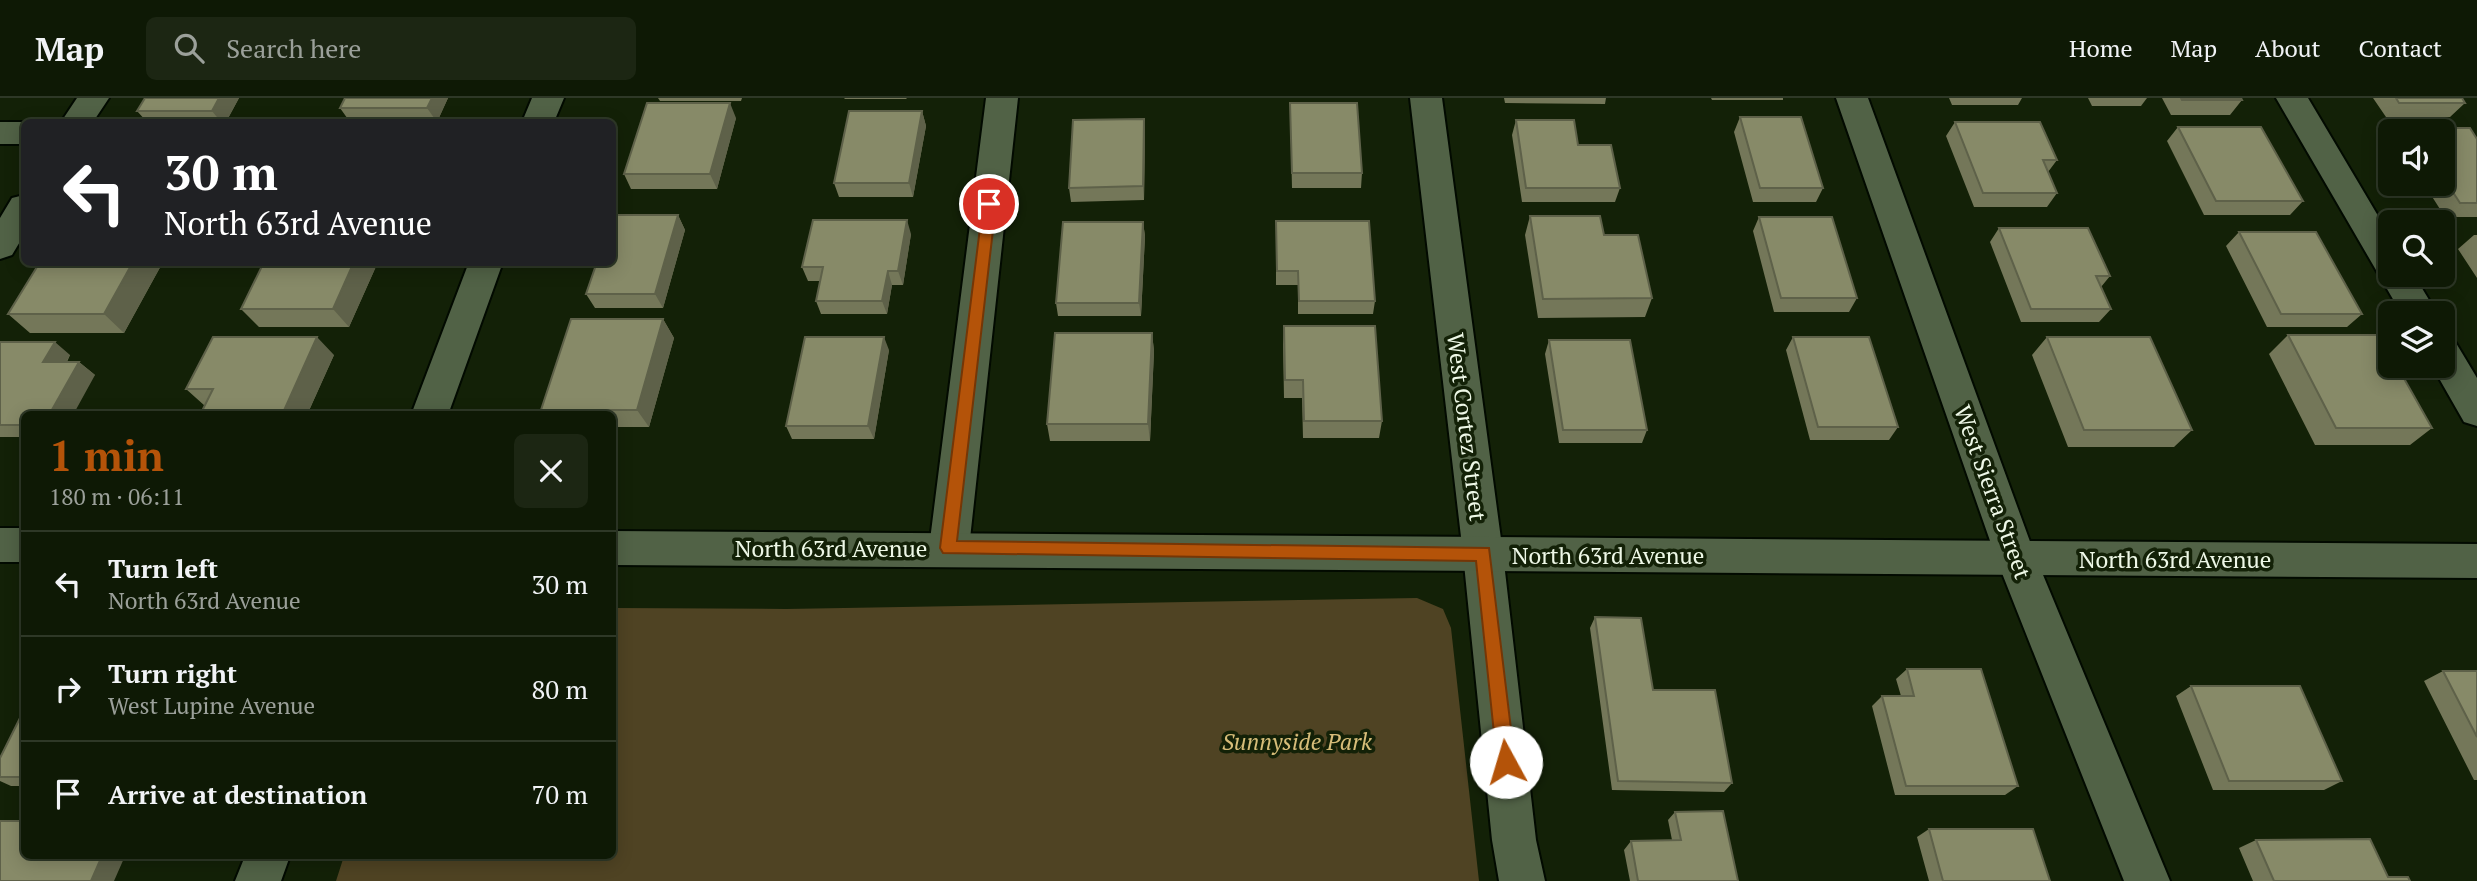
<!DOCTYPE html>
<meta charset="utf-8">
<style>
:root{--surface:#0e1905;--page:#1c2613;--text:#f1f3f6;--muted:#9ba09a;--line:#2e3827;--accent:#b45309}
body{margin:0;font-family:"PT Serif",serif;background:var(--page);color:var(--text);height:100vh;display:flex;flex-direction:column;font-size:26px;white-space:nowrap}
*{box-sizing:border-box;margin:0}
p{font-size:23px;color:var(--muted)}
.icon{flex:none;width:38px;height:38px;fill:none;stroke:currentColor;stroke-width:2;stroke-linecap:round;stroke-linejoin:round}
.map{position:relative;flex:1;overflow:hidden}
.sheet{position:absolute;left:21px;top:313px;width:595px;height:448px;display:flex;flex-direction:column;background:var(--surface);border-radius:10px;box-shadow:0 4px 18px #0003,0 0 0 2px var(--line)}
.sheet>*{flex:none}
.guide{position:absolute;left:21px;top:21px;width:595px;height:147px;border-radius:10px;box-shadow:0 4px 18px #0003,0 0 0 2px var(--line);background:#202124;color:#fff;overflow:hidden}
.controls{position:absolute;left:2378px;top:21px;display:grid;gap:14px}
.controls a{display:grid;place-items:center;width:77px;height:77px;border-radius:10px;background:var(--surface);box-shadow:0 4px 18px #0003,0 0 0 2px var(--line);font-size:35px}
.pin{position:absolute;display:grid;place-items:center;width:60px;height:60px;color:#fff;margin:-30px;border:4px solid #fff;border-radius:50%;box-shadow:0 2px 7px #0007}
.me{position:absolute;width:77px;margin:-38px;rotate:354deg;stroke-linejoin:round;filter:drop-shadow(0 0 5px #0008)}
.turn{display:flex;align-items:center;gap:24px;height:147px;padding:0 28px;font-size:32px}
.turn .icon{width:91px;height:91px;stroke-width:2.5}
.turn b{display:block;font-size:49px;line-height:60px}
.round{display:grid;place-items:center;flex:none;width:74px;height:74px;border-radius:10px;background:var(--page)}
.overview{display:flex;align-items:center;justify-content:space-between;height:119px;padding:0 28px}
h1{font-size:42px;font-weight:700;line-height:52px;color:var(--accent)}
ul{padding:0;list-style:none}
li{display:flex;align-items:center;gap:21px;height:105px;padding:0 28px;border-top:2px solid var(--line)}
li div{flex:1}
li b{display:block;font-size:26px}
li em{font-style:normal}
header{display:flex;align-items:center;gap:42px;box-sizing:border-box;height:98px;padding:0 35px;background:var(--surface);border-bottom:2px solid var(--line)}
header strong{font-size:33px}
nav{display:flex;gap:38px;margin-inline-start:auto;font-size:24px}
.search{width:490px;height:63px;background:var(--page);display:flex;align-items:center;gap:18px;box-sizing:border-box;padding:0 24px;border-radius:10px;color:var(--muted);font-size:26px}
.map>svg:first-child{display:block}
.green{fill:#4f4323}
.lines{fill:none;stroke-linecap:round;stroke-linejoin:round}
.minor-casing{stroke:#020a00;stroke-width:4}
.tertiary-casing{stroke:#020a00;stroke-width:4}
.minor{fill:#516246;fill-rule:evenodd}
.tertiary{fill:#516246;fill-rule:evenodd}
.wall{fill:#747759}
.shaded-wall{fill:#5e6149}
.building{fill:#878a68;stroke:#5e6149;stroke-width:2}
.route{fill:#b45309;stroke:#753606;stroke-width:2}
.labels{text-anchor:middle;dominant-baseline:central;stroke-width:7;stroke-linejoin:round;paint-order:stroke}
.street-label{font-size:23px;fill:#eef8e7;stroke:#132107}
.park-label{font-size:23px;font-style:italic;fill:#d7bd79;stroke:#132107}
</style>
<header>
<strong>Map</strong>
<div class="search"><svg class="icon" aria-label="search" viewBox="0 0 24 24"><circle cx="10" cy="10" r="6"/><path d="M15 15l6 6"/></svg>Search here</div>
<nav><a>Home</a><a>Map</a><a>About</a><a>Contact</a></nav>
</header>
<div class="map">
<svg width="2477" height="783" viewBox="0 0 2477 783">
<rect width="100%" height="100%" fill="#132107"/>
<!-- green -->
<path class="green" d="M 1417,500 L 1443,511 L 1451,530 L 1479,783 L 336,783 L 344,758 L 612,758 L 613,510 L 786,511 Z"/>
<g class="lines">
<!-- minor casing -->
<g class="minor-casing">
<path id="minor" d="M 77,0 L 109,0 L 93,24 L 61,24 Z
M 986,0 L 1018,0 L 969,450 L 963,462 L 949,467 L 935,462 L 929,450 Z
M 1410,0 L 1442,0 L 1503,456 L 1536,742 L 1545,783 L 1499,783 L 1492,742 L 1463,456 Z
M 1836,0 L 1868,0 L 2036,460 L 2170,783 L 2124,783 L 1996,460 Z
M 2276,0 L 2308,0 L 2390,138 L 2390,177 L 2414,177 L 2437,215 L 2401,215 Z
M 0,24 L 27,24 L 24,24 L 24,46 L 0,46 Z
M 24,97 L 24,137 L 12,157 L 0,161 L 0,120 L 12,100 Z
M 2443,241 L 2456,245 L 2477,280 L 2477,328 L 2464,324 L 2432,268 L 2443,268 Z"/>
</g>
<!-- tertiary casing -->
<g class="tertiary-casing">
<path id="tertiary" d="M 532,0 L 564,0 L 554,24 L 522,24 Z
M 469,164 L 503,164 L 448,317 L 411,317 Z
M 0,430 L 24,430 L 24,464 L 0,464 Z
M 612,433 L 2477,446 L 2477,480 L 612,467 Z
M 245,758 L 290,758 L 281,783 L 235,783 Z"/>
</g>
<!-- minor -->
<use href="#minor" class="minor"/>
<!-- tertiary -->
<use href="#tertiary" class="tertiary"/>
</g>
<!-- wall -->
<path class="wall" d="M 239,0 L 226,24 L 147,24 L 137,13 Z
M 345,0 L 448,0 L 437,24 L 350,24 L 340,10 Z
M 658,0 L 742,0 L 741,3 L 660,3 Z
M 844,0 L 907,0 L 906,1 L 845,1 Z
M 1504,0 L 1606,0 L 1605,6 L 1505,5 Z
M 1711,0 L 1783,0 L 1783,2 L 1712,2 Z
M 1949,0 L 2022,0 L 2018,7 L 1952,7 Z
M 2088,0 L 2147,0 L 2141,8 L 2092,8 Z
M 2162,0 L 2241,0 L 2242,2 L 2230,17 L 2171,17 Z
M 2373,0 L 2462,0 L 2465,5 L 2450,19 L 2386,19 Z
M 1290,5 L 1362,75 L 1361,90 L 1292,90 Z
M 922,13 L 926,28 L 913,99 L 839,99 L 834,85 Z
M 1740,19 L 1823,90 L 1816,104 L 1753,104 L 1734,34 Z
M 736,20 L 717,91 L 631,91 L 624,76 Z
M 1144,21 L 1145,35 L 1144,102 L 1071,104 L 1069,90 Z
M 1516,22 L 1578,47 L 1620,90 L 1615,104 L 1522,104 L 1512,37 Z
M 1955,24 L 2057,62 L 2048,74 L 2057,95 L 2047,109 L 1974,109 L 1946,38 Z
M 2178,29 L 2303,103 L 2290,117 L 2204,117 L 2167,43 Z
M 2411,30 L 2470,30 L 2477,41 L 2477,119 L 2445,119 L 2424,86 L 2443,86 L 2443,33 L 2408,33 Z
M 678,117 L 685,132 L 663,210 L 595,210 L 586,196 Z
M 1530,118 L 1604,137 L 1652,200 L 1645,219 L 1538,220 L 1525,137 Z
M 1759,119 L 1857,200 L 1849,214 L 1774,214 L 1753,133 Z
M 1276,123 L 1375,203 L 1373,216 L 1298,216 L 1298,187 L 1276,187 Z
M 1143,124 L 1145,138 L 1141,218 L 1058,218 L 1056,205 Z
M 1999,130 L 2110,178 L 2101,189 L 2111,211 L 2099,224 L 2021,224 L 1990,144 Z
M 2239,134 L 2362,216 L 2347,229 L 2267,229 L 2226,148 Z
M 911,136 L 903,187 L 892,187 L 887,216 L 821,216 L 816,203 L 820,183 L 808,183 L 802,169 Z
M 2474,137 L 2477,137 L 2477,180 L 2458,151 Z
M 163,164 L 124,235 L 30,235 L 8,216 Z
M 378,164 L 349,229 L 259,229 L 241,211 Z
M 663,221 L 674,240 L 649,329 L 612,329 L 612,317 L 544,317 L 541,312 Z
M 1284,228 L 1382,323 L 1379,340 L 1303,340 L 1302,300 L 1284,300 L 1283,246 Z
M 1152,235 L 1154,253 L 1150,343 L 1050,343 L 1047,326 Z
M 2288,237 L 2432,330 L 2410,347 L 2315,347 L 2269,256 Z
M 1793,239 L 1898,329 L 1889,342 L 1810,342 L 1786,252 Z
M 2047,239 L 2192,332 L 2174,349 L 2068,349 L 2032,257 Z
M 1549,242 L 1647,332 L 1642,345 L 1559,345 L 1545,256 Z
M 0,244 L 70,257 L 67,264 L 79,264 L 95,277 L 24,317 L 24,339 L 0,339 Z
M 889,252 L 874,341 L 792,341 L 786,328 Z
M 334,257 L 307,317 L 200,317 L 205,308 L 186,291 Z
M 1595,519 L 1653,592 L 1732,685 L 1724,694 L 1612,692 L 1590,530 Z
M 1907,571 L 2018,688 L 2005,697 L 1895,697 L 1872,608 L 1882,598 L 1901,598 L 1896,581 Z
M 2443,573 L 2477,573 L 2477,682 L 2474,682 L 2424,583 Z
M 2191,588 L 2342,683 L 2324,692 L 2213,692 L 2176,598 Z
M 24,612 L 24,688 L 11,688 L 0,683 L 0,660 Z
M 1675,714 L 1738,783 L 1630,783 L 1624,752 L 1631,743 L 1672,742 L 1668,722 Z
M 1929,731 L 2050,783 L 1929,783 L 1917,739 Z
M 2256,742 L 2388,779 L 2410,783 L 2253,783 L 2239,750 Z"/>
<!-- shaded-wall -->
<path class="shaded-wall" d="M 219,0 L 239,0 L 226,24 L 221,24 L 212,13 Z
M 432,0 L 448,0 L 437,24 L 427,10 Z
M 730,5 L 736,20 L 717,91 L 710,76 Z
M 922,13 L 926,28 L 913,99 L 909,85 Z
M 1144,21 L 1145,35 L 1144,102 L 1143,88 Z
M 678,117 L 685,132 L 663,210 L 655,196 Z
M 907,122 L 911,136 L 903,187 L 898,173 Z
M 1143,124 L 1145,138 L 1141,218 L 1139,205 Z
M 133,164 L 163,164 L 124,235 L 104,216 Z
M 354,164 L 378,164 L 349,229 L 333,211 Z
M 888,173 L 892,187 L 887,216 L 882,203 Z
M 663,221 L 674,240 L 649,329 L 637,312 Z
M 1152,235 L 1154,253 L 1150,343 L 1148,326 Z
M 317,239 L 334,257 L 307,317 L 282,317 Z
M 884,239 L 889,252 L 874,341 L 868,328 Z
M 55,244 L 70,257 L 59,277 L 43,264 Z
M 79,264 L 95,277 L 73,317 L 49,317 Z
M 102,758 L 125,758 L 114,783 L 91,783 Z"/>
<!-- building -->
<path class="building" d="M 145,0 L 219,0 L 212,13 L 137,13 Z
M 345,0 L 432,0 L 427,10 L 340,10 Z
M 2181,0 L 2241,0 L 2242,2 L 2182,2 Z
M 2396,0 L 2462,0 L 2465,5 L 2399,5 Z
M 647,5 L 730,5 L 710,76 L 624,76 Z
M 1290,5 L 1357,5 L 1362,75 L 1292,75 Z
M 849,13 L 922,13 L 909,85 L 834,85 Z
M 1740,19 L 1801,19 L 1823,90 L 1760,90 Z
M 1144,21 L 1143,88 L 1069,90 L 1073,22 Z
M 1516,22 L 1574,22 L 1578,47 L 1611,47 L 1620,90 L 1526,90 Z
M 1955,24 L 2040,24 L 2057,62 L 2043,62 L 2057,95 L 1983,95 Z
M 2178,29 L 2261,29 L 2303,103 L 2216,103 Z
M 2411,30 L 2470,30 L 2477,41 L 2477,105 L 2460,105 L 2443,79 L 2443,33 L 2413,33 Z
M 678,117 L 655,196 L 586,196 L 597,164 L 612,164 L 613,117 Z
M 1530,118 L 1600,118 L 1604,137 L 1638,137 L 1652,200 L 1543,201 Z
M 1759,119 L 1832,119 L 1857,200 L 1781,200 Z
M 813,122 L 907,122 L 898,173 L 888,173 L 882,203 L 816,203 L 823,169 L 802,169 Z
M 1276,123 L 1369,123 L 1375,203 L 1299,203 L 1298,173 L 1277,173 Z
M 1063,124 L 1143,124 L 1139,205 L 1056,205 Z
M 1999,130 L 2088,130 L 2110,178 L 2096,178 L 2111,211 L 2031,211 Z
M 2239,134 L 2316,134 L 2362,216 L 2281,216 Z
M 40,164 L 133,164 L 104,216 L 8,216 Z
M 264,164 L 354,164 L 333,211 L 241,211 Z
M 571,221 L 663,221 L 637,312 L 541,312 Z
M 1284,228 L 1375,228 L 1382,323 L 1304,323 L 1303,282 L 1285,282 Z
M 1055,235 L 1152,235 L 1148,326 L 1047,326 Z
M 2288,237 L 2380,237 L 2390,256 L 2390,268 L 2397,268 L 2432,330 L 2336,330 Z
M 213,239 L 317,239 L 282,317 L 200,317 L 213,291 L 186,291 Z
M 805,239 L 884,239 L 868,328 L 786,328 Z
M 1793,239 L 1869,239 L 1898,329 L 1818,329 Z
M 2047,239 L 2150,239 L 2192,332 L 2084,332 Z
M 1549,242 L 1630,242 L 1647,332 L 1563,332 Z
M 0,244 L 55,244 L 43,264 L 79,264 L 49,317 L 24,317 L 24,327 L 0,327 Z
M 1595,519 L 1641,520 L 1653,592 L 1715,592 L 1732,685 L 1618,683 Z
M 1907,571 L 1981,571 L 2018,688 L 1906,688 L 1882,598 L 1914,598 Z
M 2443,573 L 2477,573 L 2477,639 Z
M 2191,588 L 2300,588 L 2342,683 L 2229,683 Z
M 24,612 L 24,679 L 0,679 L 0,660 Z
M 1723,713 L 1738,783 L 1638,783 L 1631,743 L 1681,742 L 1675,714 Z
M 0,723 L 24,723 L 24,758 L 102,758 L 91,783 L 0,783 Z
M 1929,731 L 2033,731 L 2050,783 L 1943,783 Z
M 2370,741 L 2388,779 L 2408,779 L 2410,783 L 2274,783 L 2256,742 Z"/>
<!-- route -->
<path class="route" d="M 989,101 L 996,106 L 957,443 L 1489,450 L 1515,664 L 1512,670 L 1506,672 L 1500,670 L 1497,664 L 1476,463 L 943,455 L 940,450 L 983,106 Z"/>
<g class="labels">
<!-- street labels -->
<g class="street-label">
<text transform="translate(1467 329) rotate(83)">West Cortez Street</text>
<text transform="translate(1993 394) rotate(70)">West Sierra Street</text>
<text x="831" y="450">North 63rd Avenue</text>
<text x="1608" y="457">North 63rd Avenue</text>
<text x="2175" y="461">North 63rd Avenue</text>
</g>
<!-- park labels -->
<g class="park-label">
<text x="1297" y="643">Sunnyside Park</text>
</g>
</g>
</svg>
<div class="controls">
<a><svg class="icon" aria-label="sound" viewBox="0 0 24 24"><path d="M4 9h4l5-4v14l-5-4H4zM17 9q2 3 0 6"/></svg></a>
<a><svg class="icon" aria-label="search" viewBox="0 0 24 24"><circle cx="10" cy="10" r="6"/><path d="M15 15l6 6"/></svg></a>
<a><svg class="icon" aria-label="layers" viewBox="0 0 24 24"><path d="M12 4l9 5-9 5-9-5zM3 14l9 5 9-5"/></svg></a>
</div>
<div class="pin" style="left:989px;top:106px;background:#d93025"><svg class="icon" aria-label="arrive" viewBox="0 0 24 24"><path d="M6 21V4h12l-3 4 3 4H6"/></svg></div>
<svg class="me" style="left:1506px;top:664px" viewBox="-20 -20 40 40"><circle r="19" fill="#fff"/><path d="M0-13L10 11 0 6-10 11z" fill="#b45309"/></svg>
<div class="guide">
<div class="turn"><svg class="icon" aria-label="left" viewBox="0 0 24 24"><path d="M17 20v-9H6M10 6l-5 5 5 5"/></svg><div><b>30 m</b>North 63rd Avenue</div></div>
</div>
<section class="sheet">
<div class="overview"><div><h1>1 min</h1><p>180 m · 06:11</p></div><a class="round"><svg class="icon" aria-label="close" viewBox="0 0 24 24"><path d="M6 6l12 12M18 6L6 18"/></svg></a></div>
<ul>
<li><svg class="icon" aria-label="left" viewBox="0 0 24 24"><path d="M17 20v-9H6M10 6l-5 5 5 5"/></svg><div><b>Turn left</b><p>North 63rd Avenue</p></div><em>30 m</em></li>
<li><svg class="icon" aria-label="right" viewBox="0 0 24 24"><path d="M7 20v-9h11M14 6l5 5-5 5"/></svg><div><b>Turn right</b><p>West Lupine Avenue</p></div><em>80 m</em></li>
<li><svg class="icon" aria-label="arrive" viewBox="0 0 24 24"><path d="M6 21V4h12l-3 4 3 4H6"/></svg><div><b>Arrive at destination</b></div><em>70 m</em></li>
</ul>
</section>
</div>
